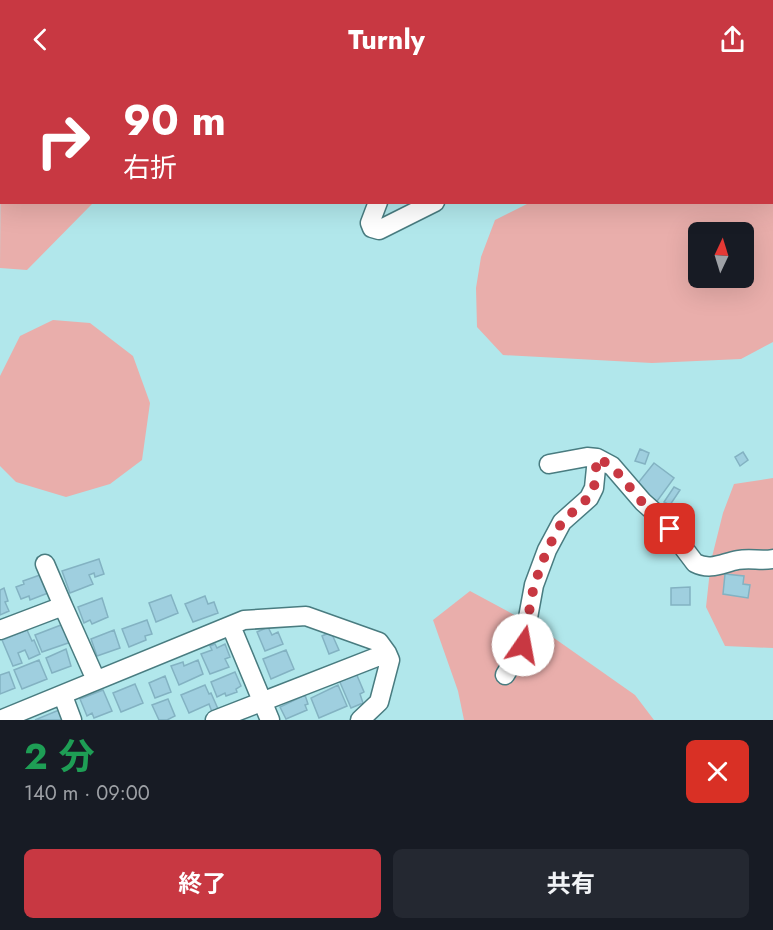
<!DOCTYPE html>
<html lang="ja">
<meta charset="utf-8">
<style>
:root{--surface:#171b24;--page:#242831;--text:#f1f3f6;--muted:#9ea1a6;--accent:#c83842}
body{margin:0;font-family:Jost,"Noto Sans JP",sans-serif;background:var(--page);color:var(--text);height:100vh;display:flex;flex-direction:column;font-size:22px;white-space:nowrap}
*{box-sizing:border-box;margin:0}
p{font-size:20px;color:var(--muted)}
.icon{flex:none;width:33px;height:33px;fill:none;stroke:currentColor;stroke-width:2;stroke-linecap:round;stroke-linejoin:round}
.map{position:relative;height:642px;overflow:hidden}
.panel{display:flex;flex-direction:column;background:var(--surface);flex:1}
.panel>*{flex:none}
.banner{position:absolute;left:0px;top:0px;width:774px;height:126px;box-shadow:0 6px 24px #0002;background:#c83842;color:#fff;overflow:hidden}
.needle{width:39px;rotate:4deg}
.controls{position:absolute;left:688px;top:144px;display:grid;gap:12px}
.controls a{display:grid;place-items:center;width:66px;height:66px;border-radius:9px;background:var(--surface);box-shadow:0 6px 24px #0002;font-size:30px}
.pin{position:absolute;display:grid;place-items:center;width:51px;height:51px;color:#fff;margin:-26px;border-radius:12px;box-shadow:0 3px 9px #0006}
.me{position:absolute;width:66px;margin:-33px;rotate:12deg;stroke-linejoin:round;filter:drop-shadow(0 0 4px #0008)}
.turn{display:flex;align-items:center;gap:21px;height:126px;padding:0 24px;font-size:27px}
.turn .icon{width:78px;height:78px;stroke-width:2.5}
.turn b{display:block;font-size:42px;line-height:51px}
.round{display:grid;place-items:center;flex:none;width:63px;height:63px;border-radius:9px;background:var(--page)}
.overview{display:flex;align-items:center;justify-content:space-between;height:102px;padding:0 24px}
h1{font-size:36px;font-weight:700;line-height:45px;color:#1e9e55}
.button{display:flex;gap:12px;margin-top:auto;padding:12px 24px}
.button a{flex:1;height:69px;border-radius:9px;background:var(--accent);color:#fff;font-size:24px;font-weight:700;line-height:69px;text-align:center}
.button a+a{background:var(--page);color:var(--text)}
header{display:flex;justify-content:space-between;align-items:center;height:78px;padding:0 24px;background:var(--accent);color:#fff;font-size:27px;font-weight:700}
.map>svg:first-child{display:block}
.green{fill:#e9aeab;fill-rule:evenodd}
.building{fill:#9fcfdf;stroke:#83b2c2;stroke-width:1.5}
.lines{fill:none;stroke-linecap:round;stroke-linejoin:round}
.minor-casing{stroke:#497c80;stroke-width:21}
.minor{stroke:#fff;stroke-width:18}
.route{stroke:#c83842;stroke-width:10;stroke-dasharray:0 18}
</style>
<header><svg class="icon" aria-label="back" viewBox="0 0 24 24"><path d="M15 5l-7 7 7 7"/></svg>Turnly<svg class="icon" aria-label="share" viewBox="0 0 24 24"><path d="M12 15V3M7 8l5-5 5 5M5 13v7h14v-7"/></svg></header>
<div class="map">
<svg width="773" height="642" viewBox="0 0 773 642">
<rect width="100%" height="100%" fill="#b1e7eb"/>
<!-- green -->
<path class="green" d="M 1,31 L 2,124 L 93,125 L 27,192 L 0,190 Z
M 773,111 L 773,264 L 741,281 L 652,285 L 503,277 L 477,249 L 476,210 L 481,179 L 495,142 L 529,125 L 772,124 ZM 699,154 L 744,154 L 744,200 L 699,200 Z
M 53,242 L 90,245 L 133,278 L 150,325 L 142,382 L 110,406 L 66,419 L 16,404 L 0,388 L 0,298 L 20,258 Z
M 773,400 L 773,570 L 725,568 L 706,529 L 711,483 L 723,435 L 734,406 Z
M 470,513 L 544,553 L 635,617 L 654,642 L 464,642 L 458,613 L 433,542 Z"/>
<!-- building -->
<path class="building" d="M 640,371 L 649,375 L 645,386 L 635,383 Z
M 743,374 L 748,382 L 740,388 L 735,379 Z
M 654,385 L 674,400 L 655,426 L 634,410 Z
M 674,409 L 680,412 L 670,427 L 664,424 Z
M 99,481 L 104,496 L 95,499 L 94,495 L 89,497 L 93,506 L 70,515 L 62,493 Z
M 725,496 L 744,498 L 743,506 L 750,507 L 748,520 L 723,516 Z
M 40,497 L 48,515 L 30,522 L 29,518 L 21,521 L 16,509 L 24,506 L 23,503 Z
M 690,509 L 690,527 L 671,527 L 671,510 Z
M 4,510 L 8,523 L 5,524 L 9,533 L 0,537 L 0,512 Z
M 171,517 L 178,535 L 156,544 L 149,525 Z
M 205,518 L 208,526 L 214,524 L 218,535 L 193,544 L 185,526 Z
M 102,520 L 108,539 L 92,546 L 90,542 L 84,545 L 78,529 Z
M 147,542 L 152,556 L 145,558 L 146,562 L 129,569 L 122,551 Z
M 61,547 L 71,564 L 42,574 L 35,557 Z
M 268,549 L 272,557 L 278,554 L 283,566 L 265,573 L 257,554 Z
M 27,552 L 32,563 L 34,562 L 40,576 L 29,581 L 25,572 L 18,575 L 22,585 L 13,588 L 2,562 Z
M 114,552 L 120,570 L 97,578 L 91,561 Z
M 331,554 L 339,572 L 329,576 L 322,558 Z
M 215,566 L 217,570 L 225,566 L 230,579 L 225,581 L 229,589 L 210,596 L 201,576 L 212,572 L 210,568 Z
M 66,571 L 71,588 L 52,595 L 46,580 Z
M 286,572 L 294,591 L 271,601 L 263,581 Z
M 39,582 L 47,601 L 22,611 L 14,592 Z
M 198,582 L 203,596 L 179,607 L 171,588 L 183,584 L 184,588 Z
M 9,594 L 15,610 L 0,616 L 0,597 Z
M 235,594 L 241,608 L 236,611 L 237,614 L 226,618 L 225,615 L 217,619 L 211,604 Z
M 356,595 L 364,614 L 360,616 L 363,625 L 351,630 L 339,602 Z
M 165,598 L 171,614 L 155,620 L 149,605 Z
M 135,606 L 143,625 L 121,634 L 113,615 Z
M 205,607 L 209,616 L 211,615 L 218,631 L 212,634 L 209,626 L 189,635 L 181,617 Z
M 338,607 L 347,628 L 319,640 L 311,620 Z
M 103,612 L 112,633 L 94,640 L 92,635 L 87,638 L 80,621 Z
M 305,617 L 308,626 L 305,627 L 307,632 L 286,641 L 280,629 Z
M 168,621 L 175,638 L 167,642 L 159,642 L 152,627 Z
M 59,632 L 63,642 L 35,642 Z"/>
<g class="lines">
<!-- minor casing -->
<g class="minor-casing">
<path id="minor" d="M 324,0 L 325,2
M 772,107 L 773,107
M 378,124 L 370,145 L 372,150 L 379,152 L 435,124
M 549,386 L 587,379 L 597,380
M 45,486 L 63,528
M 231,548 L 270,642
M 0,552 L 63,528 L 96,602
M 505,597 L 523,567 L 534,507 L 547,472 L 562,444 L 589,420 L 594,410 L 597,380 L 612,388 L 643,424 L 661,440 L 695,485 C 711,493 722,485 738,482 C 750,480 762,483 773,481
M 63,618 L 72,642
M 0,642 L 244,542 L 306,538 L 379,564 L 387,575 L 390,582 L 379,624 L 360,642
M 215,642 L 387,575"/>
</g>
<!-- minor -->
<use href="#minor" class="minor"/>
</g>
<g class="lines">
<!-- route -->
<path class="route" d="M 523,567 L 534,507 L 547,472 L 562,444 L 588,420 L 594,410 L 597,380 L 612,388 L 642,424 L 670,451"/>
</g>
</svg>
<div class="controls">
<a><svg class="needle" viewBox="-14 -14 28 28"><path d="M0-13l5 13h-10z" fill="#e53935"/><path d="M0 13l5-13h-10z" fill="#9ea1a6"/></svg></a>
</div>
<div class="pin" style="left:670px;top:451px;background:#d93025"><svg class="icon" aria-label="arrive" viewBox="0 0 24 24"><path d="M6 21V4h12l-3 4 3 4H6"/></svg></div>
<svg class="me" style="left:523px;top:567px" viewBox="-20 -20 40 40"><circle r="19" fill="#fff"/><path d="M0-13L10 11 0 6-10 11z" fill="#c83842"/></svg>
<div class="banner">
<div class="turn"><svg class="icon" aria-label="right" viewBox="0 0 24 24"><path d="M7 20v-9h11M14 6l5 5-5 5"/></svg><div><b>90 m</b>右折</div></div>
</div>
</div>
<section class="panel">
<div class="overview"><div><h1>2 分</h1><p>140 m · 09:00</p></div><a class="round" style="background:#d93025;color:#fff"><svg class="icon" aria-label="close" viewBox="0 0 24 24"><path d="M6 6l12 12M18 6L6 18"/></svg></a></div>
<div class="button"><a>終了</a><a>共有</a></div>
</section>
